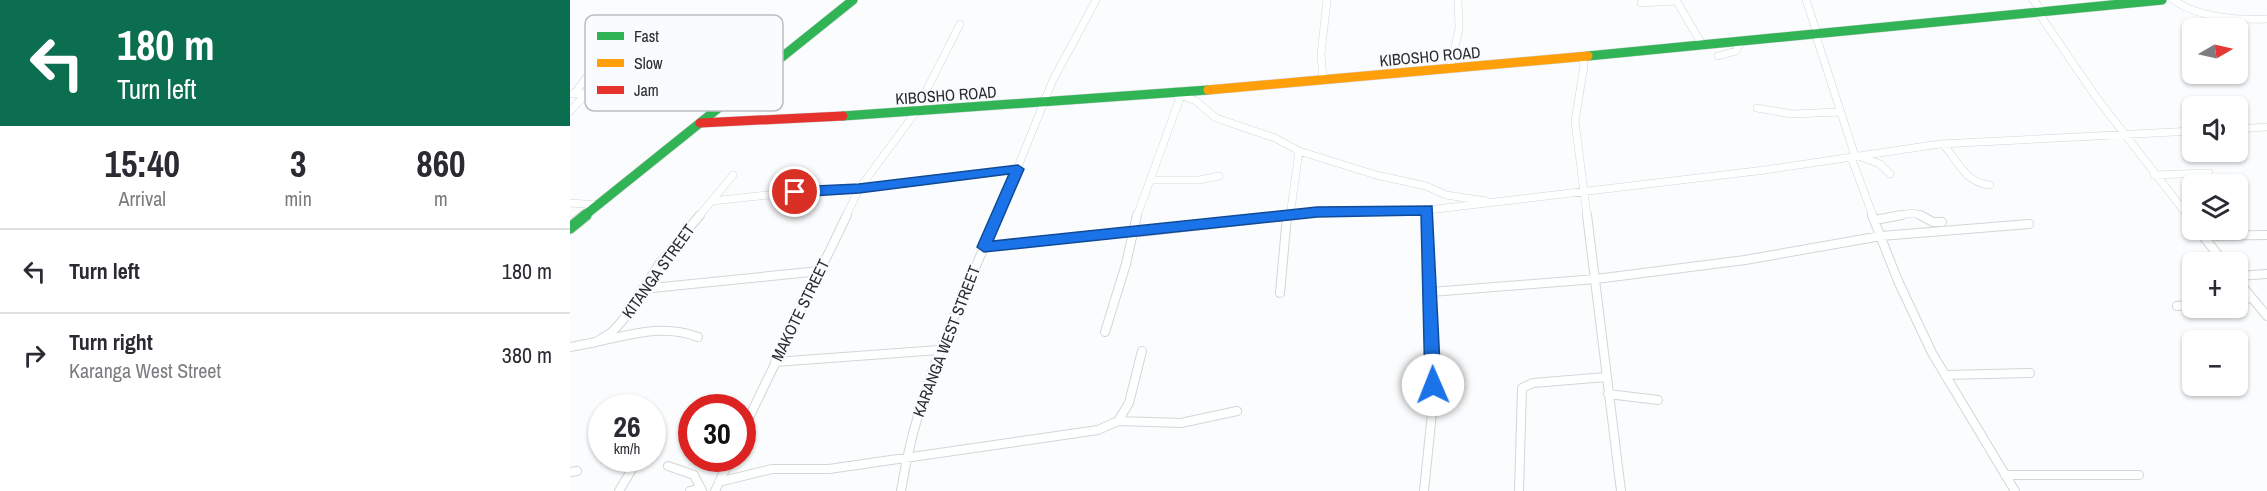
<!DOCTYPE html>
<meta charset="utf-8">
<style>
:root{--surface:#fff;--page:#f2f2f3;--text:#2b2b33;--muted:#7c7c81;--line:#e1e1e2}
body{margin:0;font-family:"Archivo Narrow",sans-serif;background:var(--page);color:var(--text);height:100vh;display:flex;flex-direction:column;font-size:22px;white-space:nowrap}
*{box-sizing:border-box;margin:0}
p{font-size:20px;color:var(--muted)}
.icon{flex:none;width:33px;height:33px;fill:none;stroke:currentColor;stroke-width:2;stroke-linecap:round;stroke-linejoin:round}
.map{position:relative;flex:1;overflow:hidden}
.side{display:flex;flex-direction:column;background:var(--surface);width:570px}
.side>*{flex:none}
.banner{background:#0b6e4f;color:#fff;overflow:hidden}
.needle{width:39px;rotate:81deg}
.buttons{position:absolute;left:1612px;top:18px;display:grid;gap:12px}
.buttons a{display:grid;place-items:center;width:66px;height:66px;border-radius:9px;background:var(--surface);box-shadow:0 2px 4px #0004;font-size:30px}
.speed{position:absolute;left:18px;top:394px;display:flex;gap:12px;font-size:30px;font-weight:700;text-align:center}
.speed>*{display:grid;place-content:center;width:78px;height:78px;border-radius:50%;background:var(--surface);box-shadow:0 2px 4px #0004;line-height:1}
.speed small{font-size:15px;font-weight:400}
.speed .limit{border:9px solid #d22;background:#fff;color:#111}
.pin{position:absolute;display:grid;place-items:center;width:51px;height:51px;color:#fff;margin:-26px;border:3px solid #fff;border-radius:50%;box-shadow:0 2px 6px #0007}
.me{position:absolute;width:66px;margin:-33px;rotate:359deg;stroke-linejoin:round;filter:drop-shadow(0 0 4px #0008)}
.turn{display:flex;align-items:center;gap:21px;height:126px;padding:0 18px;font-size:27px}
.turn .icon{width:78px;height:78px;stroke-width:2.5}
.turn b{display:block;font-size:42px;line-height:51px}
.eta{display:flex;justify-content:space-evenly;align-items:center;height:102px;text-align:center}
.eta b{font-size:36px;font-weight:800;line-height:42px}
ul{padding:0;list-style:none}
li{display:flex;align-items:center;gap:18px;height:84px;padding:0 18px;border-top:2px solid var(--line)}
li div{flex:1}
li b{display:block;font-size:22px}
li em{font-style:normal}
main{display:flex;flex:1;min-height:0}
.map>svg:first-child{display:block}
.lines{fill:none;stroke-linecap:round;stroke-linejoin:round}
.street-far1-casing{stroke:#d3d5d7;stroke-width:8}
.street-casing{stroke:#d3d5d7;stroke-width:10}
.fast-far1-casing{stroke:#d3d5d7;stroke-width:10}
.fast-casing{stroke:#d3d5d7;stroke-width:13}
.slow-casing{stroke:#d3d5d7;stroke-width:10}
.jam-casing{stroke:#d3d5d7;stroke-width:10}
.street-far1{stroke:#feffff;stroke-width:7}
.street{stroke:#feffff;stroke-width:8}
.fast-far1{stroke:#30b455;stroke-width:9}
.fast{stroke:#30b455;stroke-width:11}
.slow{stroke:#ff9f0a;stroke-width:9}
.jam{stroke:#e5322d;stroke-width:9}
.route{fill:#1a73e8;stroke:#114b97;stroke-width:1.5}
.labels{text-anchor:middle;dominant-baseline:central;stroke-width:4.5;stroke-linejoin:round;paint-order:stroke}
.street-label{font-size:16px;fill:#292b2f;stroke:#fafbfe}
.key{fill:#fafbfe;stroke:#bbbdc0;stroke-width:1.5}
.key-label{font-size:16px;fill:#292b2f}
</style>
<main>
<section class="side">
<div class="banner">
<div class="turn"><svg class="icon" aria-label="left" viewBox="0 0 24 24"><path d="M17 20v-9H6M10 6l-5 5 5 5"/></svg><div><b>180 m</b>Turn left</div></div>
</div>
<div class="eta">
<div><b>15:40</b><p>Arrival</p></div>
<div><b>3</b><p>min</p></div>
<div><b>860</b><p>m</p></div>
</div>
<ul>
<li><svg class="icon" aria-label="left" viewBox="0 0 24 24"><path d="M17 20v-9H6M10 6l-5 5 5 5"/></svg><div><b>Turn left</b></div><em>180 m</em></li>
<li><svg class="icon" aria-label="right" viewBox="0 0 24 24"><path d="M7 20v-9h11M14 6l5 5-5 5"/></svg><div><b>Turn right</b><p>Karanga West Street</p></div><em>380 m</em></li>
</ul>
</section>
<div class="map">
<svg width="1697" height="491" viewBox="0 0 1697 491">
<rect width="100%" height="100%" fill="#fbfcfd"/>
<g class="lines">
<!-- street-far1 casing -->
<g class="street-far1-casing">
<path id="street-far1" d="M 1106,0 L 1133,46
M 1236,0 L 1248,36
M 1463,0 L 1473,11
M 1603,0 C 1630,18 1665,20 1697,19
M 1071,3 L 1106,1
M 1468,12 L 1526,97 L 1618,216
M 1246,36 L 1285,156
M 1148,56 L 1166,51 L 1170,43
M 1012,57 L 1014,66 L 1005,121 L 1017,216
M 880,69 L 889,29 L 888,0
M 753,80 L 751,54 L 757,0
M 0,94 L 98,91 L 166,94
M 4,94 L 23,69
M 611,95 L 626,101 L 646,118 L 705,138 L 729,151 L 806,175 L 856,186 L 876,195 L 916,201
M 1187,108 L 1222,114 L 1270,112
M 0,111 L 16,94
M 1668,129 L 1697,127
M 1373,144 C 1388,161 1395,183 1420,185
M 1289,156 L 1310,164 L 1320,174
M 1281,157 L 1303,216
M 1584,175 L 1639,173
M 580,180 L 629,180 L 649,176
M 142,201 L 244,190 L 289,189 L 345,113 L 390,24
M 0,203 L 28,205
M 858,210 L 858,216
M 129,216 L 163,175
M 276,216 L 289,189 L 448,169
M 428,216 L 483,80 L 526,0
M 567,216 L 611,95 L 607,96
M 708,216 L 747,212 L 858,210 L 1195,170 L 1370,144 L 1623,131
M 720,216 L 729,151
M 1324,216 L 1343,213 L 1353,216"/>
</g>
<!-- street casing -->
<g class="street-casing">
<path id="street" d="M 1017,215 L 1051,491
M 1302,215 L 1328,281 L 1362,353 L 1445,491
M 1350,215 L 1363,222 L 1372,222
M 1617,215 L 1623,223
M 1305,220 L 1332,215
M 1628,230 L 1654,262
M 562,233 L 721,215
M 1633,236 L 1697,235
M 414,247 L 563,231
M 1668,276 L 1697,274
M 1668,281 L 1697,316
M 72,289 L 250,271
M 861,292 L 1026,279 L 1175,260 L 1311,236 L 1459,224
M 710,293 L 717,216
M 1668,299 L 1681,298
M 1607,306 L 1623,304
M 535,332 L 556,264 L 567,215
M 30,341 C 63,334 95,324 128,337
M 0,347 L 26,342 L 42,332 L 53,320 L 90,263 L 130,215
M 205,362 L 369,350
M 1375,375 L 1460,373
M 1038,394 L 1088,400
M 548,421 L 611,423 L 667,411
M 172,432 L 277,215
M 98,466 L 124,475 L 132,491
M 0,472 L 7,471
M 1435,475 L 1569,475
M 149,482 L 202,469 L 259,469 L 528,430 L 548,421 L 559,403 L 572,351
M 49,491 L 68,459
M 120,491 L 131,488
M 145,491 L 160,459
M 331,491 C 347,388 388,309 428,215
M 854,491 L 863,403 L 858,215
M 949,491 L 952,388 L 963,383 L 1036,377"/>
</g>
<!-- fast-far1 casing -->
<g class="fast-far1-casing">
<path id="fast-far1" d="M 1018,56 L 1592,0
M 273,116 L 638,90
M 14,216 L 283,0"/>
</g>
<!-- fast casing -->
<g class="fast-casing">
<path id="fast" d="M 0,228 L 16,215"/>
</g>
<!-- slow casing -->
<g class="slow-casing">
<path id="slow" d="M 638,90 L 1018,56"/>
</g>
<!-- jam casing -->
<g class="jam-casing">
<path id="jam" d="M 130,123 L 273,116"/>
</g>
<!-- street-far1 -->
<use href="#street-far1" class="street-far1"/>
<!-- street -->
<use href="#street" class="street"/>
<!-- fast-far1 -->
<use href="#fast-far1" class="fast-far1"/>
<!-- fast -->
<use href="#fast" class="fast"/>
<!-- slow -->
<use href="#slow" class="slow"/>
<!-- jam -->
<use href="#jam" class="jam"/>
</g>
<!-- route -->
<path class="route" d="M 448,165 L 454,169 L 423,241 L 747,207 L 862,206 L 871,385 L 868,390 L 863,392 L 857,390 L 855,385 L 851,215 L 747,217 L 414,252 L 407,247 L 439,174 L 289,193 L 225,197 L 219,192 L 225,187 L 289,184 Z"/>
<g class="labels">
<!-- street labels -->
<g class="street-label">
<text transform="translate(860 56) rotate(-5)">KIBOSHO ROAD</text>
<text transform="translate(376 95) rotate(-4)">KIBOSHO ROAD</text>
<text transform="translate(88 271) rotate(-54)">KITANGA STREET</text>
<text transform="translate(230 310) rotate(-64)">MAKOTE STREET</text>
<text transform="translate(376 341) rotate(-69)">KARANGA WEST STREET</text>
</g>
</g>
<!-- legend -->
<rect x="15" y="15" width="198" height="96" rx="9" class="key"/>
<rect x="27" y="32" width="27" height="8" fill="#30b455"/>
<rect x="27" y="59" width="27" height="8" fill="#ff9f0a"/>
<rect x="27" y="86" width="27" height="8" fill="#e5322d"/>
<g class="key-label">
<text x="64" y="42">Fast</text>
<text x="64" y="69">Slow</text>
<text x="64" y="96">Jam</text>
</g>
</svg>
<div class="buttons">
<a><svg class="needle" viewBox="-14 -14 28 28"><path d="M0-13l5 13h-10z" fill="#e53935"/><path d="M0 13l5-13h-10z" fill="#7c7c81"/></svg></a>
<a><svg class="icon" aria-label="sound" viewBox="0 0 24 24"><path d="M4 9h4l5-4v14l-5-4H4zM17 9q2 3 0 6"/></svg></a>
<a><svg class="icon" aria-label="layers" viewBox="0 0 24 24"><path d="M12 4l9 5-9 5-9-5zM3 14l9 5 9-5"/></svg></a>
<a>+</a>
<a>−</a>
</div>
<div class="speed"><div>26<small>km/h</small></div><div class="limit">30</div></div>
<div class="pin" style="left:225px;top:192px;background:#d93025"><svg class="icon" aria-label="arrive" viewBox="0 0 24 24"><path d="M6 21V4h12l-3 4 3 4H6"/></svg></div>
<svg class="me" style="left:863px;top:385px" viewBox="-20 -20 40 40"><circle r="19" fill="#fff"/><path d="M0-13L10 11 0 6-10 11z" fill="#1a73e8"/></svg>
</div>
</main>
